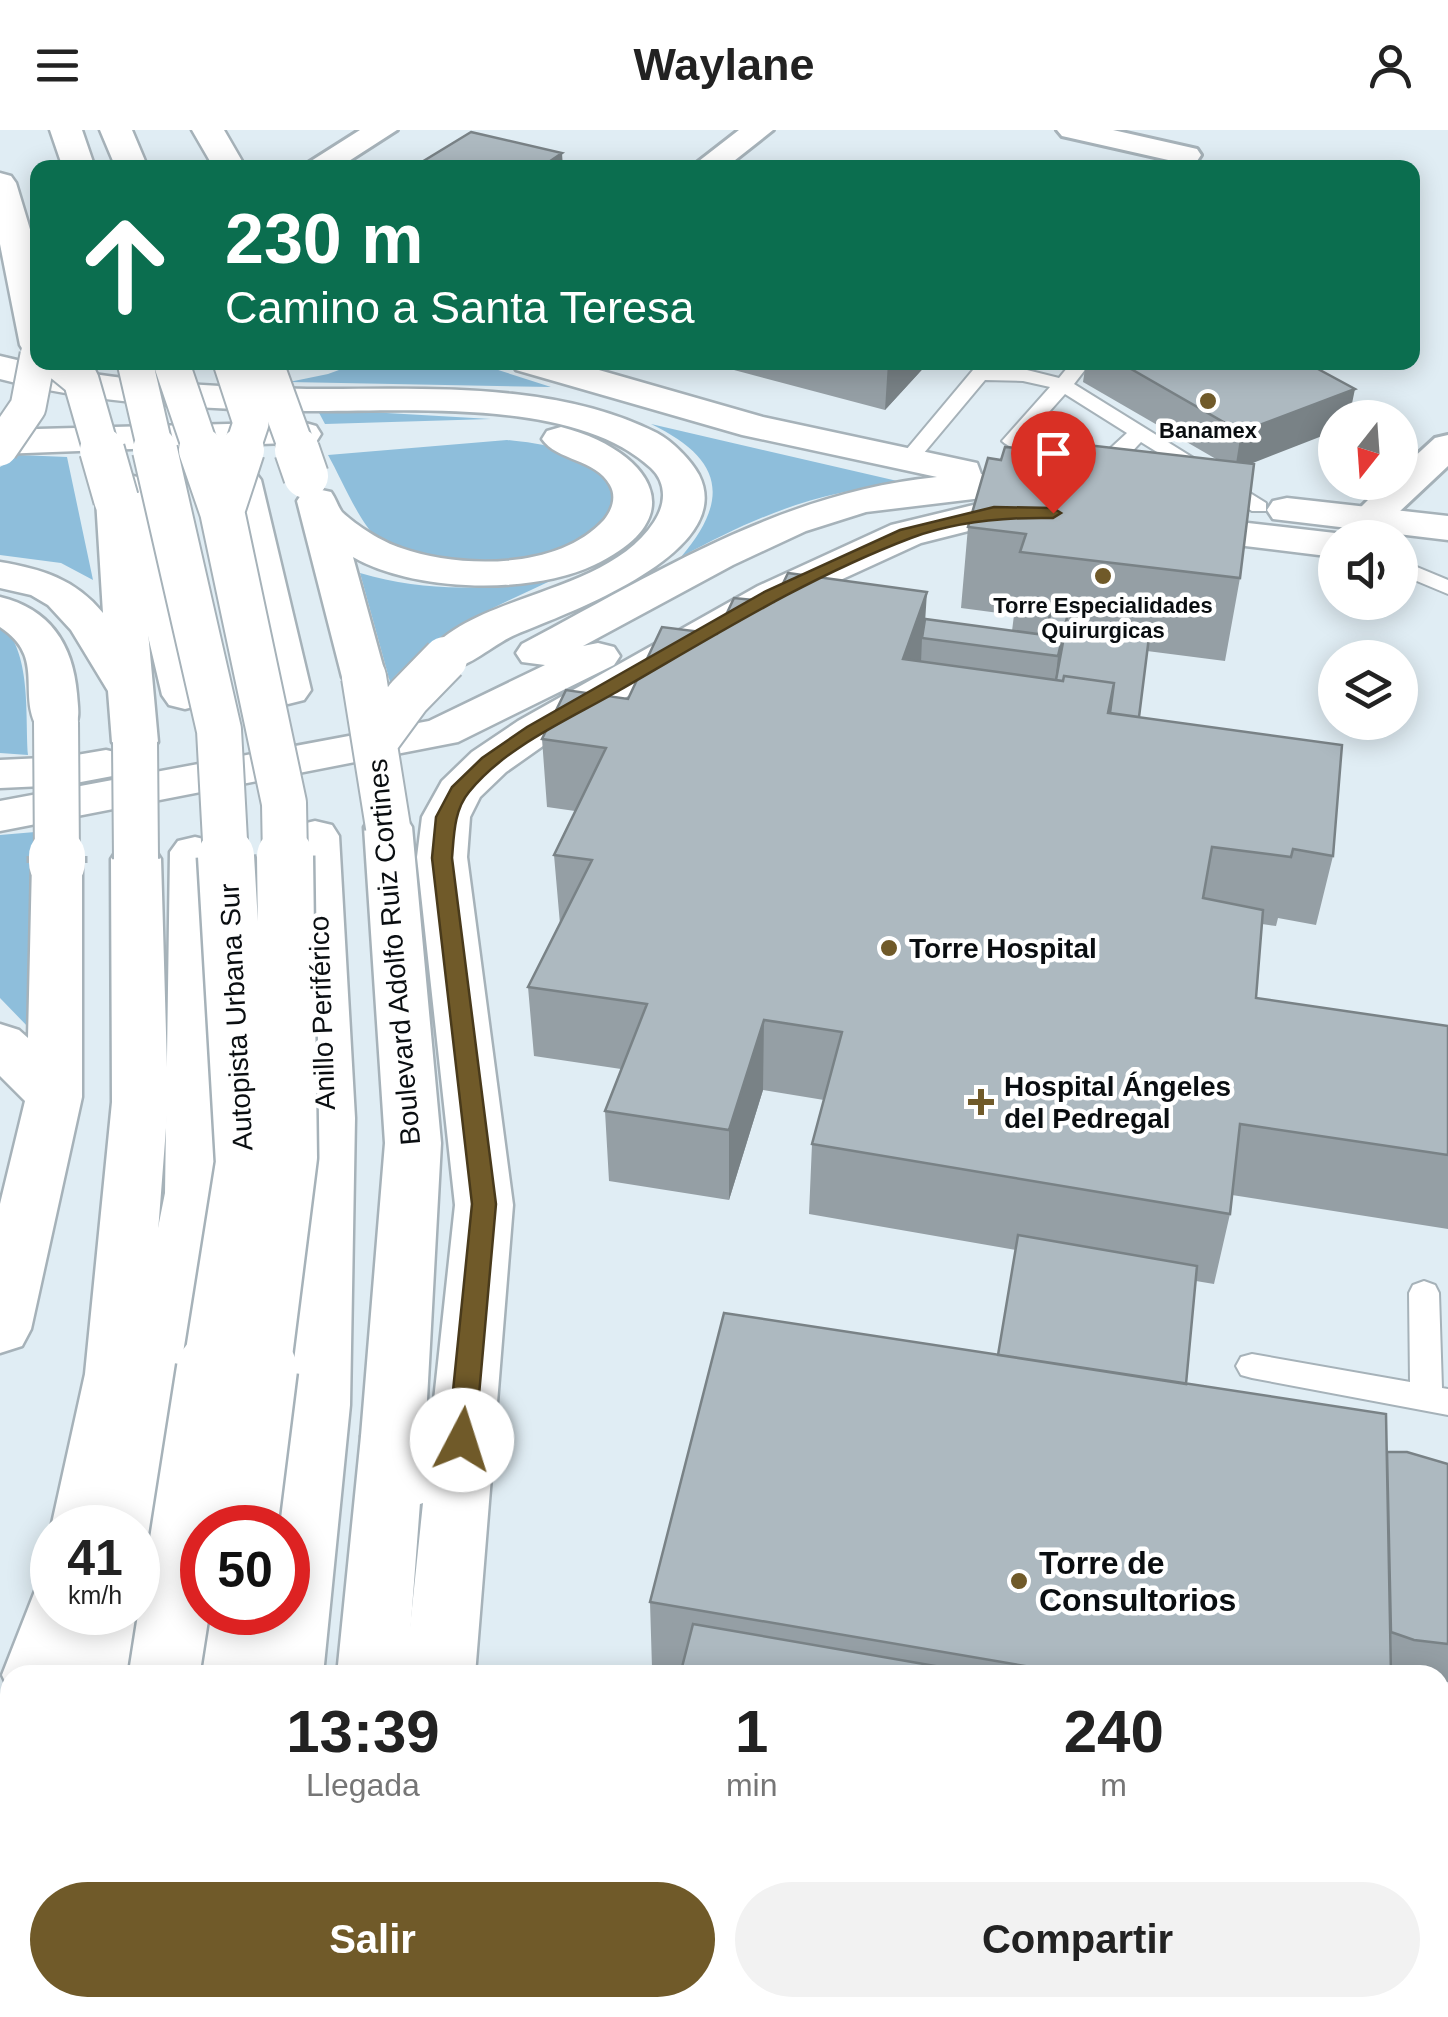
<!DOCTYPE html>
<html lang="es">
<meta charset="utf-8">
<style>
:root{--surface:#fff;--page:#f2f2f2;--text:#222;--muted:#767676;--accent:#705a29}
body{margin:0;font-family:Helvetica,sans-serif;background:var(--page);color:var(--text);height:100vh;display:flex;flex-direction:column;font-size:38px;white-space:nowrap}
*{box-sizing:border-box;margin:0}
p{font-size:32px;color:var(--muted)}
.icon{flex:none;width:55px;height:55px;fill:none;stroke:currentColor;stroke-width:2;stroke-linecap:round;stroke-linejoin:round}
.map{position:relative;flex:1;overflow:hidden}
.side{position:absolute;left:0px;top:1535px;width:1450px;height:352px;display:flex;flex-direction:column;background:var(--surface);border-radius:30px 30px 0 0;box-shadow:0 5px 25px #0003}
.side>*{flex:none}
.banner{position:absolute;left:30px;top:30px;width:1390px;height:210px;border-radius:20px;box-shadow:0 5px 25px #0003;background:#0b6e4f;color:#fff;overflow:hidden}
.needle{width:65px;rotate:197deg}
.buttons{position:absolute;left:1318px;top:270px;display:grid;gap:20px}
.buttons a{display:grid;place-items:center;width:100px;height:100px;border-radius:50%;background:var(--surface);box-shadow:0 5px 25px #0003;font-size:50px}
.speed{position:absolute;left:30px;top:1375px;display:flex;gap:20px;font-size:50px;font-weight:700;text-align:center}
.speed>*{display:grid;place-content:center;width:130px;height:130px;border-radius:50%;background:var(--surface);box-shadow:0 5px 25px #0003;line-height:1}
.speed small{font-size:25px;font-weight:400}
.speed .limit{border:15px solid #d22;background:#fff;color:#111}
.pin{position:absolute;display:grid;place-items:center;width:85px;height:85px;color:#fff;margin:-102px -42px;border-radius:50% 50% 50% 0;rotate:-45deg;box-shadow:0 0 10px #0007}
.pin .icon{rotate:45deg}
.me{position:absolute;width:110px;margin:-55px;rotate:5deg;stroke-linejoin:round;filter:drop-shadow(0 0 8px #0008)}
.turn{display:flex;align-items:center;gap:35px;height:210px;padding:0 30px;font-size:45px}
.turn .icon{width:130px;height:130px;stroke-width:2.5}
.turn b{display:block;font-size:70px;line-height:85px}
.eta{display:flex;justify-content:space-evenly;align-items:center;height:170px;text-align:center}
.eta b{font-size:60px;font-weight:800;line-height:70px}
.action{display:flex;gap:20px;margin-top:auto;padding:20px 30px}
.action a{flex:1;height:115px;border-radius:60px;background:var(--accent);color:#fff;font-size:40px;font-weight:800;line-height:115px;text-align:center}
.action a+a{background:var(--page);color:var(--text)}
header{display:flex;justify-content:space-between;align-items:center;height:130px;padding:0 30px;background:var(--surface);font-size:45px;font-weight:800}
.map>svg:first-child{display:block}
.green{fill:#8ebedb}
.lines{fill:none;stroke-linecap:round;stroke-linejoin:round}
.lane-casing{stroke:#a6b2b9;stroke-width:4}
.street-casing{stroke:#a6b2b9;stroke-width:6}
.secondary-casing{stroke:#a6b2b9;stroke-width:5}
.highway-casing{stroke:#a6b2b9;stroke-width:5}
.lane{fill:#fff;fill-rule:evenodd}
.street{fill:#fff;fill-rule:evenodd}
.secondary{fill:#fff;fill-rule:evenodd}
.highway{fill:#fff;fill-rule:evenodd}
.secondary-bridge-far2-casing{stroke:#a6b2b9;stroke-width:39;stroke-linecap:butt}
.secondary-bridge-far1-casing{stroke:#a6b2b9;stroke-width:48;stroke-linecap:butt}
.secondary-bridge-casing{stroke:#a6b2b9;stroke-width:61;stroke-linecap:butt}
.highway-bridge-far3-casing{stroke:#a6b2b9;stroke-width:39;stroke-linecap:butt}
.highway-bridge-far2-casing{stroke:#a6b2b9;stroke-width:48;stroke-linecap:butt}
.highway-bridge-far1-casing{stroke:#a6b2b9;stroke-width:61;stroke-linecap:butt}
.highway-bridge-casing{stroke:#a6b2b9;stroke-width:75;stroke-linecap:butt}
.secondary-bridge-far2{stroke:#fff;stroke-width:35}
.secondary-bridge-far1{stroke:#fff;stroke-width:44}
.secondary-bridge{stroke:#fff;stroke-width:56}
.highway-bridge-far3{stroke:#fff;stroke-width:35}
.highway-bridge-far2{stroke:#fff;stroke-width:44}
.highway-bridge-far1{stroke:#fff;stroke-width:56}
.highway-bridge{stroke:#fff;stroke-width:70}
.wall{fill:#959fa5}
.shaded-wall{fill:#798286}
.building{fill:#adb9c0;stroke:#798286;stroke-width:2.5}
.route{fill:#705a29;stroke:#493a1b;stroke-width:2.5}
.poi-dot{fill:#705a29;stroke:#fff;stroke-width:4}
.labels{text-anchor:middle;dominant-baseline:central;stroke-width:9;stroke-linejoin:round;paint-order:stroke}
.far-poi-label{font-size:22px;font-weight:bold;fill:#0a0e11;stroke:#fff}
.poi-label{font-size:28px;font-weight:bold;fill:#0a0e11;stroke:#fff;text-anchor:start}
.street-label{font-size:28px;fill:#0a0e11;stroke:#fff}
.near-poi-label{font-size:32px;font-weight:bold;fill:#0a0e11;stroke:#fff;text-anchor:start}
</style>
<header><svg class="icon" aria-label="menu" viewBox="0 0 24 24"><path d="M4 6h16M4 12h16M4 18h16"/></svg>Waylane<svg class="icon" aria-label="person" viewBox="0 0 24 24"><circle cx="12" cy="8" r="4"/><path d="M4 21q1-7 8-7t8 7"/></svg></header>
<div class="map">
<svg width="1448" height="1887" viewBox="0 0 1448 1887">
<rect width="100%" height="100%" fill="#e0edf4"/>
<!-- green -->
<path class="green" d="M 473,232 L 551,257 L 289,252 L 328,244 L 358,233 Z
M 317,279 L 491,289 L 325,294 Z
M 651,294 L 906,353 C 817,361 759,385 681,427 C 732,367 721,328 651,294 Z
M 507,310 C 539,313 591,321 611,351 C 640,395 552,427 522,432 C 494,437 467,432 439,427 C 418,424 389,421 374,405 C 357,387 341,348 328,325 Z
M 19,325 L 67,327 L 93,450 L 61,433 L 0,425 L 0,337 Z
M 360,443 C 429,463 496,461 565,444 C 502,474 438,499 390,552 Z
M 0,493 C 32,521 25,584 28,625 L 0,623 Z
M 35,702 L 40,897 L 30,899 L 0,868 L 0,705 Z"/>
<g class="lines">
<!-- lane casing -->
<g class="lane-casing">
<path id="lane" d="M 1072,232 L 1091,232 L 1074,254 L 1266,373 L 1266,381 L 1252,381 L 1141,312 C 1132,321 1123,334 1110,338 C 1092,345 1015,324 1002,311 L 1050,257 L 1023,251 L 985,250 L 913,336 L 906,338 L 896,332 L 973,240 L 1023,239 L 1059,248 ZM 1065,264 L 1127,303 L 1101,327 L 1024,310 Z
M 1400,430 L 1448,450 L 1448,464 L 1400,444 Z
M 1424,1151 L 1435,1155 L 1439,1163 L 1442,1258 L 1448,1259 L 1448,1285 L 1252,1248 L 1241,1245 L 1236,1236 L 1241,1227 L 1252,1224 L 1410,1252 L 1409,1163 L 1413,1155 Z"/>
</g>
<!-- street casing -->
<g class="street-casing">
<path id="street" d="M 360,0 L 397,0 L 338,38 L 300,38 Z
M 739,0 L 773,0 L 725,38 L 690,38 Z
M 1057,0 L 1113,0 L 1197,19 L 1201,25 L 1197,31 L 1186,34 L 1062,6 Z
M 1448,305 L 1448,336 L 1383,397 L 1369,401 L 1355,397 L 1349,389 L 1386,352 L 1400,352 L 1400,340 L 1435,308 Z"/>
</g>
<!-- secondary casing -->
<g class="secondary-casing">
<path id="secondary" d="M 192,0 L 224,0 L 246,38 L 214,38 Z
M 0,43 L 11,46 L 16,53 L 38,126 L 38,226 L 25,223 L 20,215 L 0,114 Z
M 0,226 C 101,251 203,257 307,259 C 421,260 552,250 657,303 C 672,311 691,330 699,345 C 738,423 565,484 517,504 C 486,517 464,547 429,538 L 423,529 C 469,462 605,467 654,392 C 666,374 667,353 651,338 C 575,267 406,282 307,281 C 270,281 232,279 194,277 C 128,273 64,266 0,249 Z
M 511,232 L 571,232 L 763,287 L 977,333 L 981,344 L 996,347 L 1002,356 L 996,365 L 982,368 L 866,382 L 806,401 L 733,435 L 583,516 L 598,513 L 614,517 L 620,526 L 614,535 L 458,612 L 0,701 L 0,671 L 429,591 L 545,535 L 522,532 L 516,523 L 522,514 C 656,443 783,362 937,347 L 742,305 L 516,240 Z
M 302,292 L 316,296 L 321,304 L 316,312 L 0,324 L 0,300 Z
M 561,297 C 647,319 698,386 594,435 C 531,465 414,462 353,427 L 386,547 L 380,557 L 364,560 L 348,557 L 342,547 L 297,371 L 303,362 L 317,359 L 331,362 C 336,369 338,377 342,382 C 357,396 382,412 401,418 C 461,439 558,440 604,390 C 612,380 617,367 610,355 C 596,329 557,331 542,309 L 547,301 Z
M 116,357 L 130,360 L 136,369 L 158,612 L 151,622 L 135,626 L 119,622 L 112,612 L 108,561 L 71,500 L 48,475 L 31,465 L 0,458 L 0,432 C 42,439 75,449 103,483 L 96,369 L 102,360 Z
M 1287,368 L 1448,386 L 1448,410 L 1273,389 L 1267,380 L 1273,371 Z
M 994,370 L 1008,373 L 1014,382 L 1008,391 L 921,413 L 788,474 L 550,611 L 506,642 L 480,667 L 470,687 L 467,727 L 513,1075 L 475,1545 L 405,1545 L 423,1373 L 400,1381 L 377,1373 L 367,1354 L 361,1306 L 385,1013 L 364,697 L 371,686 L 388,682 L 405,686 L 412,697 L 441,1013 L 425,1306 L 428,1326 L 455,1075 L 417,727 L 422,687 L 442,651 L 472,622 L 518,591 L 758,456 L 891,395 Z
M 1169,384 L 1335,403 L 1351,408 L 1335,408 L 1335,427 L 1154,405 L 1148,396 L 1154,387 Z
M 0,467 C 50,479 73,515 77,564 C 78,579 81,589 72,602 L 56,606 L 40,602 C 15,566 48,528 0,497 Z
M 106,620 L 123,624 L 130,634 L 123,644 L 65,655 L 0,658 L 0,630 L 65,627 Z
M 136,713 L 154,718 L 161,729 L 168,972 L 147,1244 L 117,1398 L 52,1398 L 52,1402 L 51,1398 L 85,1244 L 112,972 L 111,729 L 118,718 Z
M 57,717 L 75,722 L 82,733 L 82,967 L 31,1199 L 22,1216 L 0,1223 L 0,1074 L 25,971 L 0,946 L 0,894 L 19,900 L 28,908 L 32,733 L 39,722 Z
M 52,1455 L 52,1482 L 93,1482 L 72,1545 L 10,1545 L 10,1562 L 2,1545 L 35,1461 Z
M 10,1583 L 10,1664 L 0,1668 L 0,1587 Z
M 359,1878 L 437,1878 L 436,1887 L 358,1887 Z"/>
</g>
<!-- highway casing -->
<g class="highway-casing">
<path id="highway" d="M 50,0 L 82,0 L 95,38 L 63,38 Z
M 100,0 L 132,0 L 148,38 L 116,38 Z
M 241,338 L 255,342 L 261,350 L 311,560 L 304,570 L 288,574 L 272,570 L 265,560 L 221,350 L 227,342 Z
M 133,346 L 147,349 L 153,358 L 208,565 L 201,575 L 185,579 L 169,575 L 162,565 L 113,358 L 119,349 Z
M 315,691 L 332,695 L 339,706 L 355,988 L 350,1275 L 323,1545 L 189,1545 L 197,1482 L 202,1470 L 202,1482 L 288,1482 L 288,1398 L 271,1398 L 286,1275 L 299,988 L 291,706 L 298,695 Z
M 195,707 L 212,711 L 220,722 L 223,1063 L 164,1398 L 155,1418 L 138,1424 L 138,1398 L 98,1398 L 165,1063 L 170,722 L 178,711 Z
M 393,1280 L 416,1288 L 425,1306 L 407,1545 L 337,1545 L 361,1306 L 370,1288 Z
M 138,1460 L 150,1482 L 139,1545 L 69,1545 L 82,1482 L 138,1482 Z
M 10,1845 L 10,1878 L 184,1878 L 182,1887 L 0,1887 L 0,1849 Z
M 192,1878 L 270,1878 L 268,1887 L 190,1887 Z
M 297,1878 L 375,1878 L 374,1887 L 296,1887 Z"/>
</g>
<!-- lane -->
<use href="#lane" class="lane"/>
<!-- street -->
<use href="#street" class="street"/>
<!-- secondary -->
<use href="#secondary" class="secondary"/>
<!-- highway -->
<use href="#highway" class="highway"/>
<!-- secondary-bridge-far2 casing -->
<g class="secondary-bridge-far2-casing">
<path id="secondary-bridge-far2" d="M 59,232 L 81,250 L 102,323
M 265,232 L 298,323
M 0,318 L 28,277 L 38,225"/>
</g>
<!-- secondary-bridge-far1 casing -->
<g class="secondary-bridge-far1-casing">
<path id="secondary-bridge-far1" d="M 102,320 L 116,369
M 297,320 L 306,346
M 364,547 L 388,697
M 56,592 L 57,729
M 135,612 L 136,729
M 375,612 L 408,567 L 445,529"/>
</g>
<!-- secondary-bridge casing -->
<g class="secondary-bridge-casing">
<path id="secondary-bridge" d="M 57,726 L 57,733"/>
</g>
<!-- highway-bridge-far3 casing -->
<g class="highway-bridge-far3-casing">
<path id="highway-bridge-far3" d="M 135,232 L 156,323
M 171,232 L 202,323
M 231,232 L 251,293 L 241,323"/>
</g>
<!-- highway-bridge-far2 casing -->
<g class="highway-bridge-far2-casing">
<path id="highway-bridge-far2" d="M 155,320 L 219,600 L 226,729
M 201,320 L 222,381 L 284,673 L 285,729
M 222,381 L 242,320"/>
</g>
<!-- highway-bridge-far1 casing -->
<g class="highway-bridge-far1-casing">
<path id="highway-bridge-far1" d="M 211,1241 L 244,1033 L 226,726
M 262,1241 L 289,1027 L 285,726"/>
</g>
<!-- highway-bridge casing -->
<g class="highway-bridge-casing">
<path id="highway-bridge" d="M 242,1398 L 262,1239
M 164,1545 L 212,1239"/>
</g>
<!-- secondary-bridge-far2 -->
<use href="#secondary-bridge-far2" class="secondary-bridge-far2"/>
<!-- secondary-bridge-far1 -->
<use href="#secondary-bridge-far1" class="secondary-bridge-far1"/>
<!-- secondary-bridge -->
<use href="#secondary-bridge" class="secondary-bridge"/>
<!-- highway-bridge-far3 -->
<use href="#highway-bridge-far3" class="highway-bridge-far3"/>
<!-- highway-bridge-far2 -->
<use href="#highway-bridge-far2" class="highway-bridge-far2"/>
<!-- highway-bridge-far1 -->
<use href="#highway-bridge-far1" class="highway-bridge-far1"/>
<!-- highway-bridge -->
<use href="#highway-bridge" class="highway-bridge"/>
</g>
<!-- wall -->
<path class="wall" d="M 704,232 L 929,232 L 885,280 Z
M 1086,232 L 1305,232 L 1253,333 L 1240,448 L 1225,531 L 1147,521 L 1139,587 L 1333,726 L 1316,795 L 1278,788 L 1276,796 L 1262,794 L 1256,868 L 1448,896 L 1448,1099 L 1232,1065 L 1230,1084 L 1214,1154 L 1196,1151 L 1186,1254 L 1387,1322 L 1448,1334 L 1448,1552 L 1440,1553 L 1440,1545 L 680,1545 L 680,1543 L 652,1538 L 650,1472 L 998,1225 L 1016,1120 L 809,1084 L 812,1014 L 824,970 L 763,960 L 729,1070 L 609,1051 L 605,981 L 621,939 L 534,926 L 528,857 L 560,794 L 554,725 L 575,681 L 547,677 L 542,609 L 628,569 L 717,504 L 925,489 L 1012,501 L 1014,485 L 961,478 L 968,397 L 1001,330 L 1041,320 L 1216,329 L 1083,252 Z
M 1440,1555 L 1448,1558 L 1448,1887 L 1440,1878 Z"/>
<!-- shaded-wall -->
<path class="shaded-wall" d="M 562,23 L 563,38 L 540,38 Z
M 888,232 L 929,232 L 885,280 Z
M 1355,259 L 1349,288 L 1335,288 L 1335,301 L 1235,340 L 1241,302 Z
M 927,462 L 924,508 L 922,508 L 921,533 L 903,529 Z
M 1068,483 L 1064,511 L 1055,554 L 1058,526 Z
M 764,890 L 763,960 L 729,1070 L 729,1000 Z"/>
<!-- building -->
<path class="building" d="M 471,2 L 562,23 L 540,38 L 412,38 Z
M 1119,232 L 1305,232 L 1355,259 L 1241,302 Z
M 1043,310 L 1254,334 L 1240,448 L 1020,422 L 1026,404 L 968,397 L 988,328 L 1001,330 L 1005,317 L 1041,320 Z
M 788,443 L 927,462 L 903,529 L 1063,551 L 1064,546 L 1114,553 L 1108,583 L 1342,615 L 1333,726 L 1293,719 L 1291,727 L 1212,717 L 1203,768 L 1263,780 L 1256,868 L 1448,896 L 1448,1025 L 1240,994 L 1230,1084 L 812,1014 L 842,902 L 764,890 L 729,1000 L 605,981 L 647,874 L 528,857 L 592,730 L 554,725 L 606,618 L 542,609 L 566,560 L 628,569 L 662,497 L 717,504 L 734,468 L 774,472 Z
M 1051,481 L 1068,483 L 1058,526 L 922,508 L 925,489 L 1045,505 Z
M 1066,496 L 1149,507 L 1139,587 L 1110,583 L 1114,553 L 1064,546 L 1063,551 L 1056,550 Z
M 1018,1105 L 1197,1136 L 1186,1254 L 998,1225 Z
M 724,1183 L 1386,1284 L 1391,1545 L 1078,1545 L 650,1472 Z
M 1387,1322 L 1407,1322 L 1448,1334 L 1448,1514 L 1414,1510 L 1391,1502 Z
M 693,1494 L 987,1545 L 680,1545 Z
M 1440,1555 L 1448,1558 L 1448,1773 L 1440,1772 Z
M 1440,1799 L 1448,1800 L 1448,1887 L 594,1887 L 597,1878 L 1440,1878 Z"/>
<!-- route -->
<path class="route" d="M 994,377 L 1053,378 L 1061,383 L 1053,388 C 1004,387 957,391 911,408 C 808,447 714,506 620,560 C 570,589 506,616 469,662 C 454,680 454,705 452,728 L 496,1074 L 475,1310 L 471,1317 L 462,1321 L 452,1317 L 448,1310 L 472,1074 L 432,728 L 436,687 L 452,657 L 482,628 L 527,597 L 766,461 L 900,400 Z"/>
<!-- markers -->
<g class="poi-dot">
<circle cx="1208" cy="271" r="10"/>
<circle cx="1103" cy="446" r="10"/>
<circle cx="889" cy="818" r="10"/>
<path d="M976 957h10v10h10v10h-10v10h-10v-10h-10v-10h10z"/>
<circle cx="1019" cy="1451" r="10"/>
</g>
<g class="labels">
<!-- far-poi labels -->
<g class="far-poi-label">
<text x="1208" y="300">Banamex</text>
<text x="1103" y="475">Torre Especialidades<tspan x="1103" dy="25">Quirurgicas</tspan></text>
</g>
<!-- poi labels -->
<g class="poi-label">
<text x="909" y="818">Torre Hospital</text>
<text x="1004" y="956">Hospital Ángeles<tspan x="1004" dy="32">del Pedregal</tspan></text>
</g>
<!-- street labels -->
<g class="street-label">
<text transform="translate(394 822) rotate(-95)">Boulevard Adolfo Ruiz Cortines</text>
<text transform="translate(322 883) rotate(-92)">Anillo Periférico</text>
<text transform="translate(236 887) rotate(-93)">Autopista Urbana Sur</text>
</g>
<!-- near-poi labels -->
<g class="near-poi-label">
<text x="1039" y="1433">Torre de<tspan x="1039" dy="37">Consultorios</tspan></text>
</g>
</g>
</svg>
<div class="buttons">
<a><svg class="needle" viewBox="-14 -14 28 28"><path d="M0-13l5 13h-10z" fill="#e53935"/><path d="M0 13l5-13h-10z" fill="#767676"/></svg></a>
<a><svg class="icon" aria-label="sound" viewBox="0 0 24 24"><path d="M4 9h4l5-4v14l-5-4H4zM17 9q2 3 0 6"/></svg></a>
<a><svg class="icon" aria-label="layers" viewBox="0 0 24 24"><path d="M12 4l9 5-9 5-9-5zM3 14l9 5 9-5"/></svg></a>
</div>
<div class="speed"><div>41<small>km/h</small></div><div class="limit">50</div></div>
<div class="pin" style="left:1053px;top:383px;background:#d93025"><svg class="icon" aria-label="arrive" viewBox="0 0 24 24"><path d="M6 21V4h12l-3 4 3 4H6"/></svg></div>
<svg class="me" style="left:462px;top:1310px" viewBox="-20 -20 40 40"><circle r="19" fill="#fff"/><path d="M0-13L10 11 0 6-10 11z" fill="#705a29"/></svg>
<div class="banner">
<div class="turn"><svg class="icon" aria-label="ahead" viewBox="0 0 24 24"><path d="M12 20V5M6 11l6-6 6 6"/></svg><div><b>230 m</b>Camino a Santa Teresa</div></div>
</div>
<section class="side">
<div class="eta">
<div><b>13:39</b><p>Llegada</p></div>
<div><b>1</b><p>min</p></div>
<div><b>240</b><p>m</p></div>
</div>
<div class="action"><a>Salir</a><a>Compartir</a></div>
</section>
</div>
